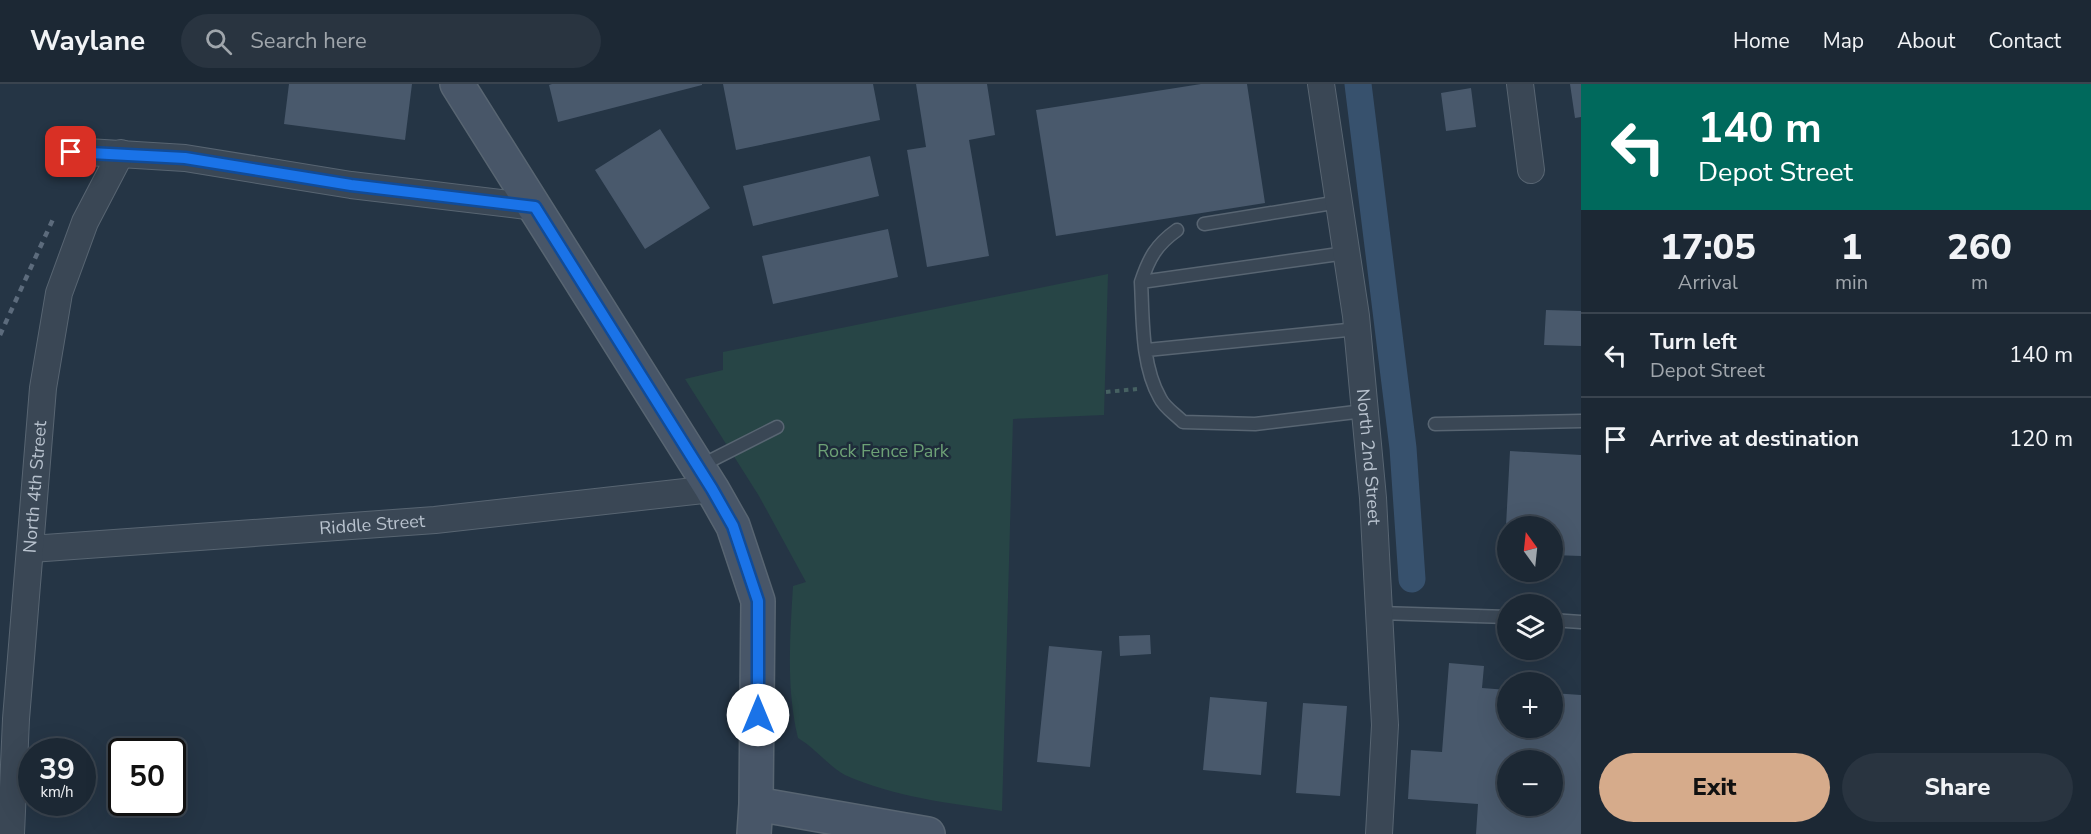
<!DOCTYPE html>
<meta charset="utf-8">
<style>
:root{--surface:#1c2834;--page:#293440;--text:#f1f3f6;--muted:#a0a6ac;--line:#3a444f;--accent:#d6ab8b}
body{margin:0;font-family:"Nunito Sans",sans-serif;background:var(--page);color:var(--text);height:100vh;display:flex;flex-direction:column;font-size:22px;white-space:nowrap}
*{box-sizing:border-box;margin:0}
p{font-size:20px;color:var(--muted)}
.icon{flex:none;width:33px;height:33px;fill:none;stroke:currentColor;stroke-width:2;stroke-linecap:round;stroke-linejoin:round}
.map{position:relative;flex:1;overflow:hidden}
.side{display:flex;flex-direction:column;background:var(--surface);width:510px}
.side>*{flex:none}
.hud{background:#00695c;color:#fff;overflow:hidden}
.needle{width:39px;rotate:345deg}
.buttons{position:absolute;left:1497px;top:432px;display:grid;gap:12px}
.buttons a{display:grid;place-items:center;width:66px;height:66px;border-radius:50%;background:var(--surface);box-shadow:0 6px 24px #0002,0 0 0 2px var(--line);font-size:30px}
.speed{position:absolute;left:18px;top:654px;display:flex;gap:12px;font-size:30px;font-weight:700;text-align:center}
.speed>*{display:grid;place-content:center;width:78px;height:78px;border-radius:50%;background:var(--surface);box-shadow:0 6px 24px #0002,0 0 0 2px var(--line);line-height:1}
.speed small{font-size:15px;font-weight:400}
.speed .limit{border:3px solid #111;border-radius:9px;background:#fff;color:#111}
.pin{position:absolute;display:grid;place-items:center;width:51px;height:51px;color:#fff;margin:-26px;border-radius:12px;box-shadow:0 3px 9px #0006}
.me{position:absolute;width:66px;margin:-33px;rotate:0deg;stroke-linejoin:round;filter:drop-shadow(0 0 4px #0008)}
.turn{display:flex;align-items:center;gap:21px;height:126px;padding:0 18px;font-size:27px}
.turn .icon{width:78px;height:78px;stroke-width:2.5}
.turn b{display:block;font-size:42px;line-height:51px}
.eta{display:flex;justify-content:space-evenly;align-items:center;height:102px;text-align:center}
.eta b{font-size:36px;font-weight:800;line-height:42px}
.button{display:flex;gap:12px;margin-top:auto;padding:12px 18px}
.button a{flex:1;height:69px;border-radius:36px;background:var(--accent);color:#111;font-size:24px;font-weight:800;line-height:69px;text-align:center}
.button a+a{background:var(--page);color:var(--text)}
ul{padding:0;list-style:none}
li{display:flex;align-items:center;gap:18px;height:84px;padding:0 18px;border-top:2px solid var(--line)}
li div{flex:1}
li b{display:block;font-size:22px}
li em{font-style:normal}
header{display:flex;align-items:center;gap:36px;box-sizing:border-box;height:84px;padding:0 30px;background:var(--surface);border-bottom:2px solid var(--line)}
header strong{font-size:28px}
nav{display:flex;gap:33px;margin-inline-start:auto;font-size:21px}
.search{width:420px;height:54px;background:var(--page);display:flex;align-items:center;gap:15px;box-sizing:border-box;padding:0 21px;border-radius:33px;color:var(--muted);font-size:22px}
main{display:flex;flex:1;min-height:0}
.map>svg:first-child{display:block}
.green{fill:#274546}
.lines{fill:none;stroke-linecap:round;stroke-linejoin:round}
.canal{stroke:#37516d;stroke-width:27}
.building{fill:#49596c;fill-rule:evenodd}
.service-casing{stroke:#586572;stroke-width:15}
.minor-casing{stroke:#586572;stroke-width:28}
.secondary-casing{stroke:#586572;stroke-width:36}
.path{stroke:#466162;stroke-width:4;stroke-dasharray:4.5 4.5;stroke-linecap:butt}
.service{stroke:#3a4755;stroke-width:12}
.minor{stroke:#3a4755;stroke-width:26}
.secondary{stroke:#485668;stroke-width:33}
.rail{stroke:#5c6b7c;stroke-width:4.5;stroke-dasharray:6 6;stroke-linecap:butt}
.route-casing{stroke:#114b97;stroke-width:15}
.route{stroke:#1a73e8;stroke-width:10}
.labels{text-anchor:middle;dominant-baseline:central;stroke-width:5;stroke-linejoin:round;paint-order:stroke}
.park-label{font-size:18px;fill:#6da176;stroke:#1e2c3a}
.street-label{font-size:18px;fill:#b8c2ce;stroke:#1e2c3a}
</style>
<header>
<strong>Waylane</strong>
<div class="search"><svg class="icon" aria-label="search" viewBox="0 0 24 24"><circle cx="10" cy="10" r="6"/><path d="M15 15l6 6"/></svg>Search here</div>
<nav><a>Home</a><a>Map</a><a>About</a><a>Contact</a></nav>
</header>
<main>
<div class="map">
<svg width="1581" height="750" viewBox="0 0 1581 750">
<rect width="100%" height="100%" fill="#253545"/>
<!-- green -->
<path class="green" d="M 1108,190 L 1104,331 L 1013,335 L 1002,727 C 949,719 894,713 845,691 C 831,684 815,664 798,654 C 786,605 790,552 793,502 L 806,498 L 759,412 L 685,295 L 723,286 L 723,268 Z"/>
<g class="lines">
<!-- canal -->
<path class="canal" d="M 1358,0 L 1403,364 L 1412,495"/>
</g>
<!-- building -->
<path class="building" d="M 289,0 L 412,0 L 405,56 L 284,40 Z
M 552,0 L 702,0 L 702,1 L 558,38 L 549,1 Z
M 723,0 L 873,0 L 880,36 L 736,66 Z
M 916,0 L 987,0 L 995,51 L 969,56 L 989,172 L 927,183 L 907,66 L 926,63 Z
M 1201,0 L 1247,0 L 1265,119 L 1056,152 L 1036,26 Z
M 1570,0 L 1581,0 L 1581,33 L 1575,34 Z
M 1471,4 L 1476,43 L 1446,47 L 1441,9 Z
M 660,45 L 710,124 L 645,165 L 595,86 Z
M 870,72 L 879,112 L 753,142 L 743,102 Z
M 888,145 L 898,193 L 773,220 L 762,172 Z
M 1546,226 L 1581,227 L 1581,262 L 1544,261 Z
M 1510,367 L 1581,371 L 1581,472 L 1552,471 L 1552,442 L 1506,442 Z
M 1150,551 L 1151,570 L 1120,572 L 1119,552 Z
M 1049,562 L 1102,567 L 1090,683 L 1037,678 Z
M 1449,579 L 1484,582 L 1482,604 L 1508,606 L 1508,644 L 1552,644 L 1552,609 L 1581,611 L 1581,750 L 1476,750 L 1478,720 L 1408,715 L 1411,666 L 1442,668 ZM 1508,676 L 1552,676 L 1552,722 L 1508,722 Z
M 1210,613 L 1267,618 L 1261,691 L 1203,686 Z
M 1303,619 L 1347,622 L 1340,712 L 1296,709 Z"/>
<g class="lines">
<!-- service casing -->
<g class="service-casing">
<path id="service" d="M 1204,140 L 1339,118
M 1346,169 L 1141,198 C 1143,234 1141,281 1160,314 C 1164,323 1175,330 1183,338 L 1255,340 L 1364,327
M 1141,198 C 1149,174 1156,161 1177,146
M 1147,266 L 1357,245
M 1435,340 L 1581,337
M 700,382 L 777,343
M 1379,529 L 1508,533
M 1552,536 L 1581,538"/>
</g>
<!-- minor casing -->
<g class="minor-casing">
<g id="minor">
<path id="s1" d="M 1321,0 L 1356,232 L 1373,414 L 1385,641 L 1379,750"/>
<path d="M 1520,0 L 1531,86"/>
<path d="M 71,67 L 185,74 L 351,101 L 535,123"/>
<path id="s2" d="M 31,465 L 435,436 L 712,405"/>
<path id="s3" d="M 11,750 L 16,635 L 43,304 L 59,209 L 85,138 L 121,69"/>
</g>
</g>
<!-- secondary casing -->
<g class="secondary-casing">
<path id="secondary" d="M 457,0 L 712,405 L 733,442 L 758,517 L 756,720 L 754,750
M 756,720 L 928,750"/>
</g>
<!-- path -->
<path class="path" d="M 1106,308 L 1137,305"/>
<!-- service -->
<use href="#service" class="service"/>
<!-- minor -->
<use href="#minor" class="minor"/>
<!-- secondary -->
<use href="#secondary" class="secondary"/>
<!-- rail -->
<path class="rail" d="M 0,251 L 54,133"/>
</g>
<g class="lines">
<!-- route casing -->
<g class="route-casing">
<path id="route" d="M 71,68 L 185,74 L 351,101 L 535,123 L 712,405 L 733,442 L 758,517 L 758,631"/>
</g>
<!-- route -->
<use href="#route" class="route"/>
</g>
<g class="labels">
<!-- park labels -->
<g class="park-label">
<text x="883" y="367">Rock Fence Park</text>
</g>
<!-- street labels -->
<g class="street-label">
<text stroke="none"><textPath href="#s1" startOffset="376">North 2nd Street</textPath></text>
<text stroke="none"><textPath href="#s3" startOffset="348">North 4th Street</textPath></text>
<text stroke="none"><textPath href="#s2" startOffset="342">Riddle Street</textPath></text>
</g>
</g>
</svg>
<div class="buttons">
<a><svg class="needle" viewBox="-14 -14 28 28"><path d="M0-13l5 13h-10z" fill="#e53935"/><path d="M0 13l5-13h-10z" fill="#a0a6ac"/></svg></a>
<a><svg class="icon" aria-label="layers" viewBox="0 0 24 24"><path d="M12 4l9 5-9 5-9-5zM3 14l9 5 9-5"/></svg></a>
<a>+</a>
<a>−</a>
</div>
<div class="speed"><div>39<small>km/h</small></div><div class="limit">50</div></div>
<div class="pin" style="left:71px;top:68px;background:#d93025"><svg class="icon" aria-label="arrive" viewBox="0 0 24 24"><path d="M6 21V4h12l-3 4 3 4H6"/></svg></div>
<svg class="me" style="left:758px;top:631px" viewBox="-20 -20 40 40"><circle r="19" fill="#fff"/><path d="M0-13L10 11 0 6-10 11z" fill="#1a73e8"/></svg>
</div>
<section class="side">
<div class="hud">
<div class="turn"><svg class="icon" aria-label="left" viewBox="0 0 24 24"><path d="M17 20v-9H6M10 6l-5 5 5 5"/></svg><div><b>140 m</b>Depot Street</div></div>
</div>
<div class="eta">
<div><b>17:05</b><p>Arrival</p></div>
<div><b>1</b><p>min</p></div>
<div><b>260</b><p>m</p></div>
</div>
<ul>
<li><svg class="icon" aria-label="left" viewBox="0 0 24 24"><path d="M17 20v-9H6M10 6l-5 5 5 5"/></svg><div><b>Turn left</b><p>Depot Street</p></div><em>140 m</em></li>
<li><svg class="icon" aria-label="arrive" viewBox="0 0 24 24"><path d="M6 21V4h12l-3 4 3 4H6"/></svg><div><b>Arrive at destination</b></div><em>120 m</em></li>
</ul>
<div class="button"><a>Exit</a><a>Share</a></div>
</section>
</main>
